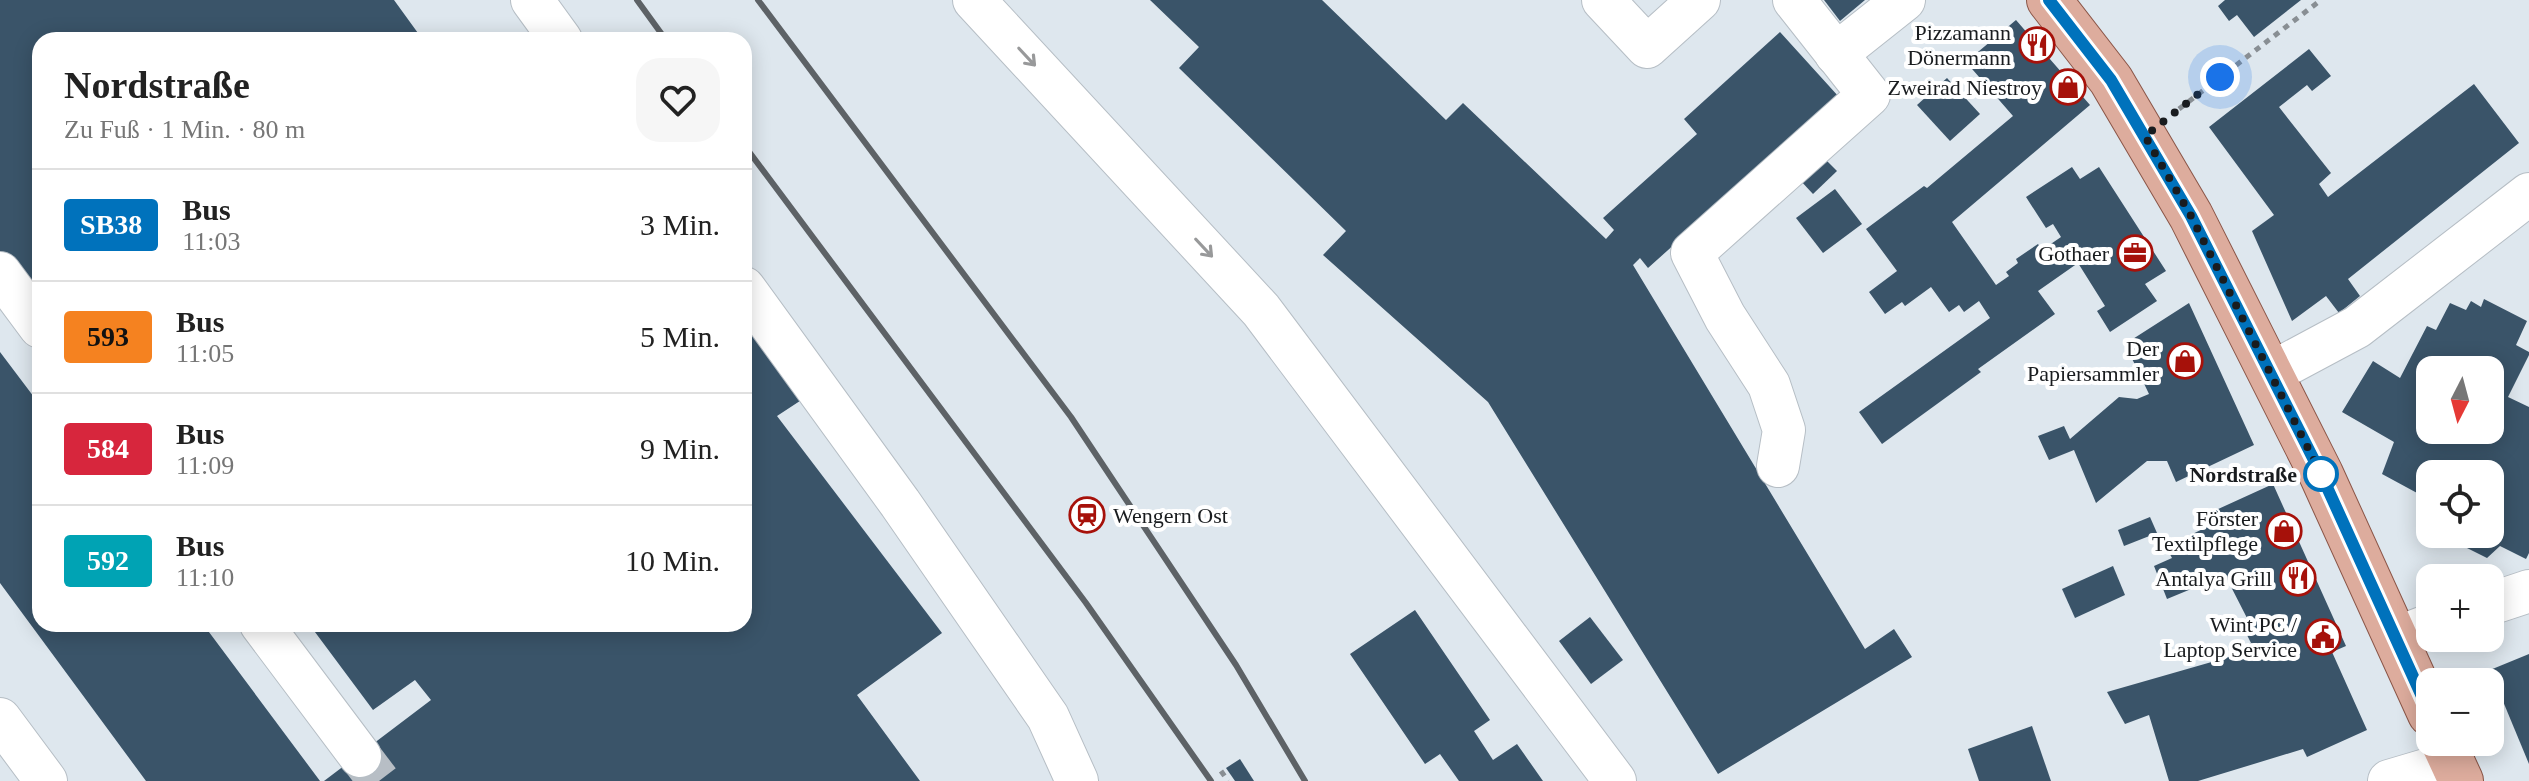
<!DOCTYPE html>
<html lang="de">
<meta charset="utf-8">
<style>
body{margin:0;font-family:"Times New Roman",serif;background:#f6f6f6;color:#222;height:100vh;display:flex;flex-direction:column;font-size:30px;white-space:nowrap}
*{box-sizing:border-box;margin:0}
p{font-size:26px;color:#767676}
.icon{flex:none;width:44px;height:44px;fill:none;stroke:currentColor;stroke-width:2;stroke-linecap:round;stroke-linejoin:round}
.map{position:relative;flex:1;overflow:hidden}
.sheet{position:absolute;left:32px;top:32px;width:720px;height:600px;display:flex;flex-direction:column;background:#fff;border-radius:24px;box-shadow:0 4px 20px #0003}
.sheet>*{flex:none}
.badge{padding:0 16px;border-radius:6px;font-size:28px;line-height:52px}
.needle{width:52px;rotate:186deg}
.fabs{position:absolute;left:2416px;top:356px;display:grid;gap:16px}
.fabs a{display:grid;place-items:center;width:88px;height:88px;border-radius:16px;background:#fff;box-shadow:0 4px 20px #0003;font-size:40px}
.you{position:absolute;width:40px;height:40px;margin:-20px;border:6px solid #fff;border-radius:50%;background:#1a73e8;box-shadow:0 0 0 12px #1a73e833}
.map>.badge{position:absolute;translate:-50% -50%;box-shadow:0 0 0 4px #fff}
.round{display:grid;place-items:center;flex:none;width:84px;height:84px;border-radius:24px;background:#f6f6f6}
.headline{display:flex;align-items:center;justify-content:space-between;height:136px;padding:0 32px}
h1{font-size:38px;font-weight:700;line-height:60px}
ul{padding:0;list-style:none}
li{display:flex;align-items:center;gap:24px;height:112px;padding:0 32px;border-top:2px solid #e0e0e0}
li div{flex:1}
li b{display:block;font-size:30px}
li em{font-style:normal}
li .badge{min-width:88px;font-weight:700;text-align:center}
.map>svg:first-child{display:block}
</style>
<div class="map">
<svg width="2529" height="781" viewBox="0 0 2529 781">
<rect width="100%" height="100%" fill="#dee7ee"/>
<g fill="#3a5469" fill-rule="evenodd">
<path d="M0,0h394l29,40h-383v270l-40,-54z"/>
<path d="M1150,0h172l124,120 17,-17 143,136 8,-9 -11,-12 94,-84 -13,-15 96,-87 59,65 -191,171 -8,-10 -7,7 232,384 29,-20 18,28 -194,117 -230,-372 -165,-147 23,-24 -167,-163 20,-21z"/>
<path d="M1824,0h41l-25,21z"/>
<path d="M2225,0h76l-47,37 -17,-22 -8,6 -11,-15z"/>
<path d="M2016,20l74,85 -138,117 44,63 13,-9 -3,-4 12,-9 -2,-4 22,-15 4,6 19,-13 -8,-13 -7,4 -20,-31 46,-30 8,12 19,-12 67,104 -21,13 12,17 -47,31 -13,-21 8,-5 -27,-43 -40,28 17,23 -77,55 3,3 -99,72 -23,-32 131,-94 -11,-17 -15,11 -5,-7 -10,7 -18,-25 -26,19 -3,-4 -17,12 -16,-22 28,-21 -31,-42 58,-43 3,2 86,-72 -47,-54z"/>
<path d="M2309,49l22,27 -19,15 -5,-6 -28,22 52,66 -12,11 9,13 146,-113 45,59 -171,136 12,17 -21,17 -13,-17 -34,25 -40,-90 22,-16 -65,-88z"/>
<path d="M1947,78l33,36 -30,27 -33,-36z"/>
<path d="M1823,157l14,14 -24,23 -14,-15z"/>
<path d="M1835,189l27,35 -39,29 -27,-35z"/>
<path d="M2484,299l43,22 -11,24 13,7v3l-21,42 21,10v146l-3,6 -26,-13 -13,12 -48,-24h51v-60h-60v26l-48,-26 12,-32 -52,-30 31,-51 27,17 27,-52 9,4 14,-27 16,7 5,-9 10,6zM2430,370h60v60h-60z"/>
<path d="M2189,303l65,142 -78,37 -9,-21h-20l-51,42 -22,-53 -25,10 -11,-24 26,-10 6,13 49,-42 18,2 12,-5 -24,-50z"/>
<path d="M744,314l62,83 -29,19 165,217 -85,62 63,86h-596l107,-81 -16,-20 -42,30 -64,-86h435z"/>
<path d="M0,352l40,53v219h163l117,157h-174l-146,-198z"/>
<path d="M2273,484l73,162 -14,6 35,78 -60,27 -4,-8 -105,32h-29l-20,-66 -24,9 -18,-32 129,-37 -2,-7 17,-5 -11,-22 7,-3 -22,-43 -58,24 -13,-33 18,-8 -6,-11 55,-27 -5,-10z"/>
<path d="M2150,517l7,16 -33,13 -6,-16z"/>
<path d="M2113,566l12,29 -50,23 -13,-29z"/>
<path d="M1415,610l75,110 -16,11 19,29 24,-16 26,37h-84l-19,-27 -15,10 -75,-110z"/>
<path d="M1590,617l33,43 -32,24 -32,-43z"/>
<path d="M2529,654v110l-39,-94z"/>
<path d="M2032,726l19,55h-72l-11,-32z"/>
<path d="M1240,759l14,22h-19l-9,-13z"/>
</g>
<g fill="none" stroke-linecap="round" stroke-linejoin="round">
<path stroke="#b7bec5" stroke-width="42" stroke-dasharray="42 21" stroke-linecap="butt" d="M360,756l19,25"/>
<defs>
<g id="minor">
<path d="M532,0l29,40"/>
<path d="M974,0l287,310 354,471"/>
<path d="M1603,0l44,47 52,-47"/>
<path d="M1836,54l68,-54"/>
<path d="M0,273l40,54"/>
<path d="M744,288l156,215 148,214 29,64"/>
<path d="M2271,373l86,-46 172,-133"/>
<path d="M1778,466l6,-36 -15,-45 -44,-68 -33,-64 177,-158 -75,-95"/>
<path d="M2490,604l39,-13"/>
<path d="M261,624l99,132"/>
<path d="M2396,638l34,-13"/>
<path d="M0,719l46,62"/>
<path d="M2389,781l64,-19"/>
</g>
<g id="major">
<path d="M2049,0l62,80 80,136 130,258 109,240"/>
<path d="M2443,742l18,39"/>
</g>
</defs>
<use href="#minor" stroke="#b6bec5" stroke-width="44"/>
<use href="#major" stroke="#8a5547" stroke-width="46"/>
<g stroke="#888e93" stroke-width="5" stroke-dasharray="6 6" stroke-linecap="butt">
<path d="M2179,109l142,-109"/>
<path d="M1221,771l7,10"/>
</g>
<use href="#minor" stroke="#fff" stroke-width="42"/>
<use href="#major" stroke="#ddac9d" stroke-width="44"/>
<g stroke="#5d6266" stroke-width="6">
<path d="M637,0l29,40"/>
<path d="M758,0l313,417 165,248 69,116"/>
<path d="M744,145l342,458 125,178"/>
</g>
</g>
<defs><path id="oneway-shaft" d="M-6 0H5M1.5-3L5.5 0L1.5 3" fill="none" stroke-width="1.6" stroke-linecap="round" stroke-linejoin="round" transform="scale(2)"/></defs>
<g stroke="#98999a">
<use href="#oneway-shaft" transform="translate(1027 57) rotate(47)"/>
<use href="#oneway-shaft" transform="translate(1204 248) rotate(47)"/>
</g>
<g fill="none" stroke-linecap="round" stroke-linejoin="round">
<defs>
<path id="line" d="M2049,0l62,80 80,136 130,258 109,240"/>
</defs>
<use href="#line" stroke="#fff" stroke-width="18"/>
<use href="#line" stroke="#0072bc" stroke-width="12"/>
<path stroke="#191c1f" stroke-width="8" stroke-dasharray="0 14.4" d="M2220,77l-75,59 46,80 130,258"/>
</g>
<defs>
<symbol id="restaurant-ring" viewBox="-11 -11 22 22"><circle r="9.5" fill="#fff" stroke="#a6110a" stroke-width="1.5"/><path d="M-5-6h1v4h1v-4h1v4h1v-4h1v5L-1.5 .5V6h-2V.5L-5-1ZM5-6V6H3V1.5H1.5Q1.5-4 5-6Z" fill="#a6110a"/></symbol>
<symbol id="shop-ring" viewBox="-11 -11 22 22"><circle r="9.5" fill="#fff" stroke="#a6110a" stroke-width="1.5"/><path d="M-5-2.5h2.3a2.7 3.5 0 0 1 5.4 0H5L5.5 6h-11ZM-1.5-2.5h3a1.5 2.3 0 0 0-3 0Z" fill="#a6110a"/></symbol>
<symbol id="office-ring" viewBox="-11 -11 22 22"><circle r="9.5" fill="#fff" stroke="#a6110a" stroke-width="1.5"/><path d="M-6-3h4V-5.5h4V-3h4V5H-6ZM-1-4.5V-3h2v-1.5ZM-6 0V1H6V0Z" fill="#a6110a"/></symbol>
<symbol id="station-ring" viewBox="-11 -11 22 22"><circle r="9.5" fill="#fff" stroke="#a6110a" stroke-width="1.5"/><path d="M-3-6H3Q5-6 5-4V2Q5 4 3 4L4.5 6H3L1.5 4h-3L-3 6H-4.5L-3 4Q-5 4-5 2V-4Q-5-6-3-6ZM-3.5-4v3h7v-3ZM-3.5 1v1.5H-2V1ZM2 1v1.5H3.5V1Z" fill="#a6110a"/></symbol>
<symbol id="civic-ring" viewBox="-11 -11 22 22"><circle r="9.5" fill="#fff" stroke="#a6110a" stroke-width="1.5"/><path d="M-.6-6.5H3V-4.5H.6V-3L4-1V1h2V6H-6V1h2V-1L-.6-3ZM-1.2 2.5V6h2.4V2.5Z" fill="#a6110a"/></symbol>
</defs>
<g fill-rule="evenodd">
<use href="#restaurant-ring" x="2017" y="25" width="40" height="40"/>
<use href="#shop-ring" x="2048" y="67" width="40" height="40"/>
<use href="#office-ring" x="2115" y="233" width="40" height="40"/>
<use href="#shop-ring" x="2165" y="341" width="40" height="40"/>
<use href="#station-ring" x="1067" y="495" width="40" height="40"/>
<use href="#shop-ring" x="2264" y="511" width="40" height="40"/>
<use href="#restaurant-ring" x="2278" y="558" width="40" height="40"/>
<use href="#civic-ring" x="2303" y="617" width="40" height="40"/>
</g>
<circle fill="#fff" stroke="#0072bc" stroke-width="4" cx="2321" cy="474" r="16"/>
<g text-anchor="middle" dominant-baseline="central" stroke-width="8" stroke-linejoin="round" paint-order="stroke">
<g font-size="22" fill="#191c1f" stroke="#fff" text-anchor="end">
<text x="2011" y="32">Pizzamann<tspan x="2011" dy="25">Dönermann</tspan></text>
<text x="2042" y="87">Zweirad Niestroy</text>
<text x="2109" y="253">Gothaer</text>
<text x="2159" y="348">Der<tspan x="2159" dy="25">Papiersammler</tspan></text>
<text x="1113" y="515" text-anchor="start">Wengern Ost</text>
<text x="2258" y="518">Förster<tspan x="2258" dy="25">Textilpflege</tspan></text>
<text x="2272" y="578">Antalya Grill</text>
<text x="2297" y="624">Wint PC /<tspan x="2297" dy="25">Laptop Service</tspan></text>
</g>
<g font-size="22" font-weight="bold" fill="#191c1f" stroke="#fff" text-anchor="end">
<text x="2297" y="474">Nordstraße</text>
</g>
</g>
</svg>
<div class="fabs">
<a><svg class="needle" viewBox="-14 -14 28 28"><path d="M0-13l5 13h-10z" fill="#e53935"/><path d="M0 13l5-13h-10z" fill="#767676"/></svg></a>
<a><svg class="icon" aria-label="locate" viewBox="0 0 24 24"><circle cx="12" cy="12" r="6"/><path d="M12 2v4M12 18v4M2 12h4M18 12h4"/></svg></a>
<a>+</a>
<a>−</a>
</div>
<div class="you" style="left:2220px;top:77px"></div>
<section class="sheet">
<div class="headline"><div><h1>Nordstraße</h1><p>Zu Fuß · 1 Min. · 80 m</p></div><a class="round"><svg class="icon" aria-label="heart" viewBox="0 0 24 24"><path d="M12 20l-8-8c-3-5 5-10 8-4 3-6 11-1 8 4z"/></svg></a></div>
<ul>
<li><span class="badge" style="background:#0072bc;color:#fff">SB38</span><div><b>Bus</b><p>11:03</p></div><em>3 Min.</em></li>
<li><span class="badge" style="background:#f58220;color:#111">593</span><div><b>Bus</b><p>11:05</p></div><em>5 Min.</em></li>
<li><span class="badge" style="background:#d7263d;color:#fff">584</span><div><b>Bus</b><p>11:09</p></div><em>9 Min.</em></li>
<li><span class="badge" style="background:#00a3b4;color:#fff">592</span><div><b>Bus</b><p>11:10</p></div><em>10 Min.</em></li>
</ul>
</section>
</div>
